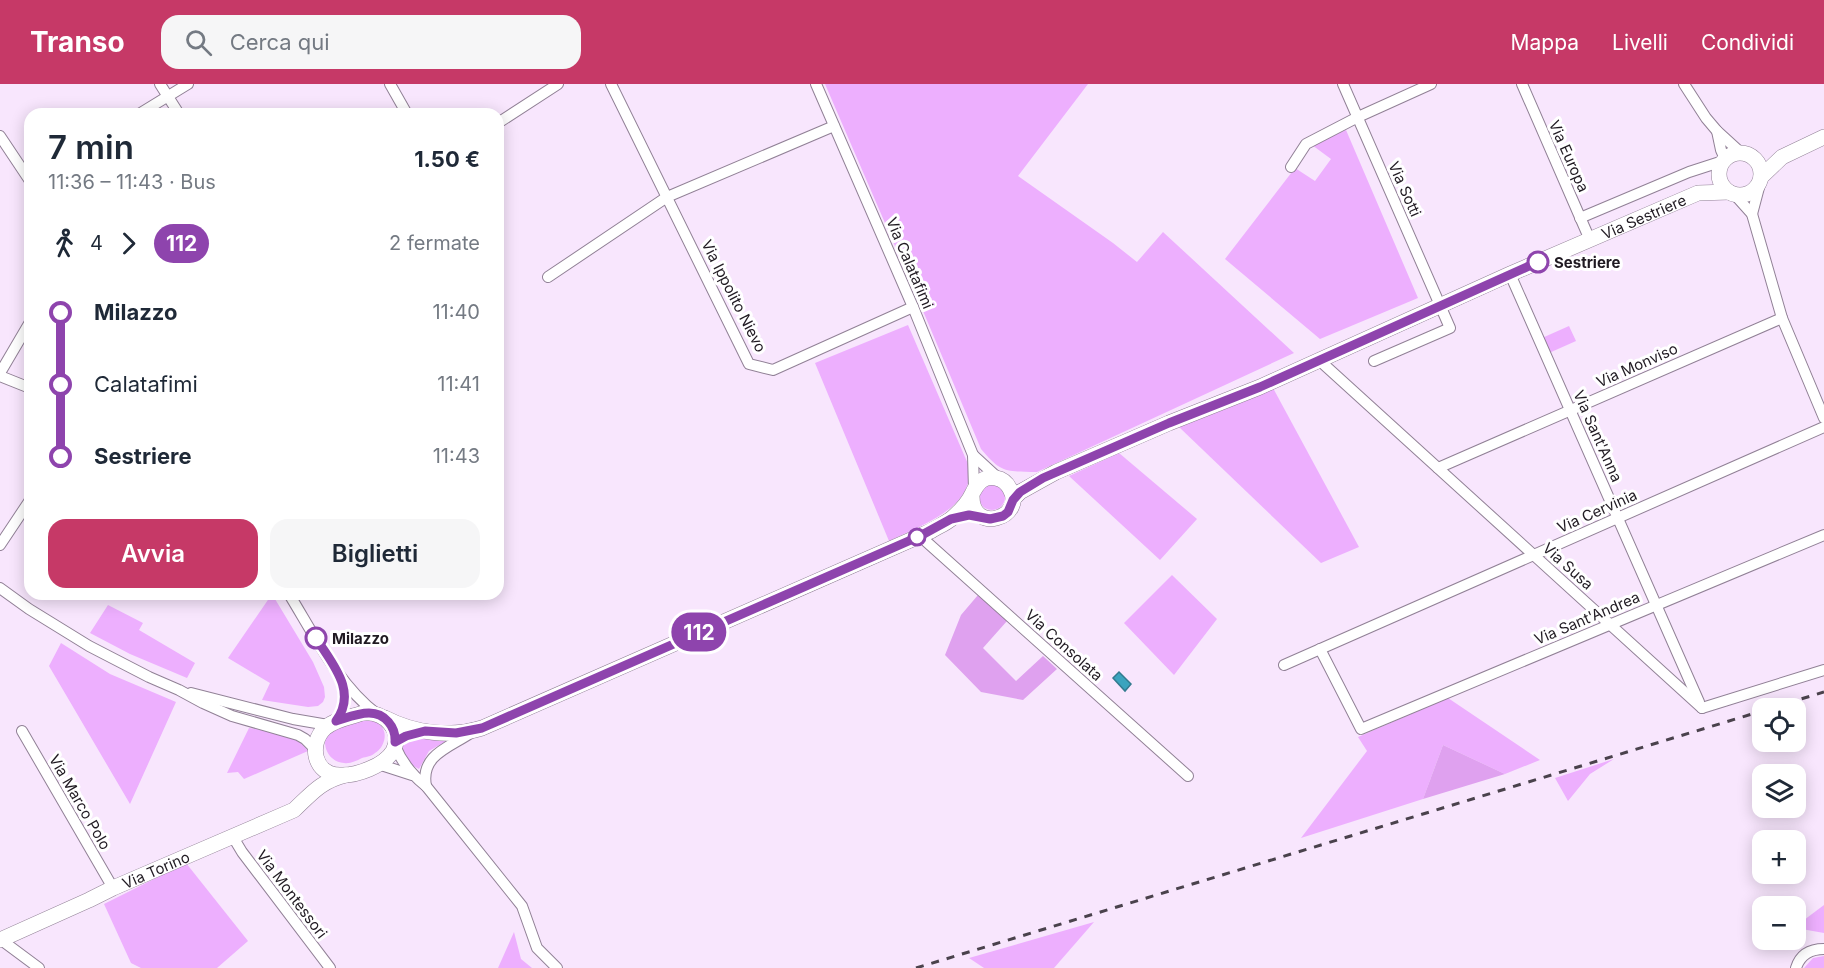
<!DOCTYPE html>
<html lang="it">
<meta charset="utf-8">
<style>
body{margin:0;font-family:Inter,sans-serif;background:#f6f6f7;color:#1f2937;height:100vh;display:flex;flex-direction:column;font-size:22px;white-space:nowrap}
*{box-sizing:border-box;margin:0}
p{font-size:20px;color:#747a83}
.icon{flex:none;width:33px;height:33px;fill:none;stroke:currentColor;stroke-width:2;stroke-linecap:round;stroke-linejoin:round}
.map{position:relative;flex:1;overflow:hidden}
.drawer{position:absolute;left:24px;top:24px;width:480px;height:492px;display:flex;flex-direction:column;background:#fff;border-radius:18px;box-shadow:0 3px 15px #0003}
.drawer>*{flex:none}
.badge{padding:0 12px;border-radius:20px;font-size:21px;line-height:39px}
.fabs{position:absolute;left:1752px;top:614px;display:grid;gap:12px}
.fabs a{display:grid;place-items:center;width:54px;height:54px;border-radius:12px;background:#fff;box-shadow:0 3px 15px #0003;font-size:30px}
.map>.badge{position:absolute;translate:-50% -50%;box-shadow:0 0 0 3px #fff}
.legs{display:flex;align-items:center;gap:9px;height:66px;padding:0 24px;font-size:20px}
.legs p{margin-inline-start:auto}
.overview{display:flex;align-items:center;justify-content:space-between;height:102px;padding:0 24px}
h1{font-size:33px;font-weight:600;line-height:45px}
.primary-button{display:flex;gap:12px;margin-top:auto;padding:12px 24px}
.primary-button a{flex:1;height:69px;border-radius:18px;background:#c63967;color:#fff;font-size:24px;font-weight:600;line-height:69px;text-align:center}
.primary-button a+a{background:#f6f6f7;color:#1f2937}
ul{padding:0 24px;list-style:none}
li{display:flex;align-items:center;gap:21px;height:72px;font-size:22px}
li i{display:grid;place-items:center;width:9px;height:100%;margin:0 8px;background:currentColor}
li i::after{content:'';width:15px;height:15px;margin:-8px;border:4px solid;border-radius:50%;background:#fff}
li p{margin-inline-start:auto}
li:first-child i{background:linear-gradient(#0000 50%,currentColor 0)}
li:last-child i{background:linear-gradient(currentColor 50%,#0000 0)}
header{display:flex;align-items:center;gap:36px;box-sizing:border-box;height:84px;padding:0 30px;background:#c63967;color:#fff}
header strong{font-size:28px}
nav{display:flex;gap:33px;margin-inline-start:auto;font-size:21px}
.search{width:420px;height:54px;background:#f6f6f7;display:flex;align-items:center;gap:15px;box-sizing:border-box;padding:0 21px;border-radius:18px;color:#747a83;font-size:22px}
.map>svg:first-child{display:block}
</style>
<header>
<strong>Transo</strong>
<div class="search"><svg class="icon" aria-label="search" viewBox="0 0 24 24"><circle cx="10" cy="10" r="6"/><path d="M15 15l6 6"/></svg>Cerca qui</div>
<nav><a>Mappa</a><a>Livelli</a><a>Condividi</a></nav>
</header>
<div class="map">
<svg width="1824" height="884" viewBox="0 0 1824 884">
<rect width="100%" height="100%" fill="#f8e6fd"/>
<g fill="#edaffe">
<path d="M825,0h263l-70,92 95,67 24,19 26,-30 131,121 -257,119c-31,-1 -35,2 -56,-23l-55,-131z"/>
<path d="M1346,46l72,168 -98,41 -95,-80 70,-91 20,13 16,-22 -19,-14z"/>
<path d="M908,241l60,139c1,6 2,13 0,19 -8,30 -53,45 -79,58l-74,-178z"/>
<path d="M1569,242l7,15 -27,12 -7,-15z"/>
<path d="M1273,304l86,159 -38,16 -142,-136z"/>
<path d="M1119,369l78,66 -37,41 -91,-84z"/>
<circle cx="992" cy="413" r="13"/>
<path d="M1172,491l45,44 -43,56 -50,-52z"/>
<path d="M272,510l41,68 11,25 1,10 -2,5 -5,4 -10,1 -46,-7 8,-17 -42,-25z"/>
<path d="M108,521l35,18 -4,7 56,33 -8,15 -57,-24 -40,-21z"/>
<path d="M61,559l49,31 66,28 -46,102 -81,-138z"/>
<path d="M1448,614l92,62 -35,14 -62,-29 -20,54 -122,39 66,-87 -9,-14z"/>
<path d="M363,633c7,2 13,3 17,8 9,8 4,23 -5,28 -3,3 -9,4 -13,5 -6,3 -12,6 -18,5 -17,-1 -26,-23 -12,-34 8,-6 22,-8 31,-12z"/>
<path d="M249,644c22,4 45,4 59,23l-64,28 -6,-7 -11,1z"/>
<path d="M416,653h10l22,3 -19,11 -10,18c-10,-5 -19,-14 -16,-26l4,-3z"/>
<path d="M1614,675l-24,15 -22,27 -13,-23z"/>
<path d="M186,779l62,78 -31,27h-76l-10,-5 -27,-59z"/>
<path d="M1824,821v28l-28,-5v-2z"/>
<path d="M1094,838l-40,46h-70l-15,-10z"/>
<path d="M514,848l7,27 11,9h-34z"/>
<path d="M1824,872v12h-20l9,-10z"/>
</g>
<g fill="#dfa1ef">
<path d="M978,511l29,26 -24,27 33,33 27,-25 14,13 -34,31 -42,-8 -36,-37 16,-40z"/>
<path d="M1443,661l62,29 -82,25z"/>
</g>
<path fill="#3ba4be" stroke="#337b8f" stroke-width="1.5" d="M1119,588l12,12 -6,7 -12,-13z"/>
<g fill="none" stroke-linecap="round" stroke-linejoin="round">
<defs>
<g id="street">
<path d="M160,0l19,30"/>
<path d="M390,0l17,30"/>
<path d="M611,0l138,280 24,6 140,-63"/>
<path d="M816,0l97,223 60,148 1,34"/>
<path d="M1343,0l107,244 -76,33"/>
<path d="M1522,0l68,156"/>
<path d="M1684,0l22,34 11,13 23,21"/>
<path d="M139,30l49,-30"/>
<path d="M498,39l60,-39"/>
<path d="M1717,47l4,19 4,9"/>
<path d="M0,52l30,45"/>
<path d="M1291,83l15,-23 52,-27 73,-33"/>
<path d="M1735,111l17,19 30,104 42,100"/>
<path d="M1752,130l9,-34"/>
<path d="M1580,134l109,-46 34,-11"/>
<path d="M1510,190l189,428"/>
<path d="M548,193l119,-80 167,-71"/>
<path d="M1319,276l383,348"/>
<path d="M0,289l30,-51"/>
<path d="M0,292l30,12"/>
<path d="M973,371l25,23"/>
<path d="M1438,384l344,-150"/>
<path d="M920,452l268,240"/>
<path d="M0,461l30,-45"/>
<path d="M0,504l29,21 60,37 60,31 30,13 24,13 29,13 66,19 7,4 10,10"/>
<path d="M289,510c24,39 50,92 88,120"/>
<path d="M1320,565l41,80 463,-194"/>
<path d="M1284,581l540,-238"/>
<path d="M191,609l102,26 35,6"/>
<path d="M1702,624l122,-38"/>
<path d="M336,637c10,-14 10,-25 5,-41"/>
<path d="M22,647l91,157"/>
<path d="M395,662c7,17 17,29 31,40l96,120 15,42 20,20"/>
<path d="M378,680l34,11"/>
<path d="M426,702c-6,-32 25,-39 46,-54"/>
<path d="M233,753l9,15 88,116"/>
<path d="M0,855l39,29"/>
<path d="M1796,884c4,-13 14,-19 28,-19"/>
</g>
<g id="secondary">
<circle cx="1740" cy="90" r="21"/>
<path d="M1761,93l21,-20 42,-20"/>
<path id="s1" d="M1013,415l7,-7 36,-20 113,-49 91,-36 250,-113 188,-81 31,-1"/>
<path d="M363,629c21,-2 41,17 30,38 -9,15 -37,25 -53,24 -26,0 -32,-31 -15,-47 10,-9 26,-11 38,-15z"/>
<path d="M385,634c29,15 65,20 97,10l449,-197c6,-4 14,-7 20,-12 7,-6 17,-16 21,-25 5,-10 11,-19 24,-16 6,1 11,5 14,11 17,28 -39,47 -38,6"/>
<path id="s2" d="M0,856l89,-40 24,-12 181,-78c18,-17 27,-29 52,-35"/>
</g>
</defs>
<use href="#street" stroke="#918196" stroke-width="12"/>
<use href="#secondary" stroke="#918196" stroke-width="16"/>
<use href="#street" stroke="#fff" stroke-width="10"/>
<use href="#secondary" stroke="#fff" stroke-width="15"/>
<g stroke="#4a424c" stroke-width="3" stroke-dasharray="8 8" stroke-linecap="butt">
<path d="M1771,624l53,-16"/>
<path d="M916,884l846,-257"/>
</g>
</g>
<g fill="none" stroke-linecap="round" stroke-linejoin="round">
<defs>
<path id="line-1" d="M316,554c16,26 42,53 20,83 10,-3 22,-8 33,-8 16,0 27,14 26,29l11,-6 19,-5 31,2 26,-5 438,-192 31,-17 18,-4 21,4 13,-3 5,-4 5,-12 7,-8 23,-14 126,-55 91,-36 278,-125"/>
</defs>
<use href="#line-1" stroke="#fff" stroke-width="14"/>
<use href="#line-1" stroke="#8e44ad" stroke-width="9"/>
</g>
<g fill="#fff" stroke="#8e44ad" stroke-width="3">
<circle cx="1538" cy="178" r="10"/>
<circle cx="917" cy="453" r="8"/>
<circle cx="316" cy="554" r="10"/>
</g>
<g text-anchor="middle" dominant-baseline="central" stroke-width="6" stroke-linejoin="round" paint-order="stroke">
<g font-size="15" fill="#201a22" stroke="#fff">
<text transform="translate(1569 72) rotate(66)">Via Europa</text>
<text transform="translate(1405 105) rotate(66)">Via Sotti</text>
<text stroke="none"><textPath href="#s1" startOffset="692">Via Sestriere</textPath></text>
<text transform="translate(910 179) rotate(67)">Via Calatafimi</text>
<text transform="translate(734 212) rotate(63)">Via Ippolito Nievo</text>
<text transform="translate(1637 281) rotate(-24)">Via Monviso</text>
<text transform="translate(1598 352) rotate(66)">Via Sant'Anna</text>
<text transform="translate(1597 427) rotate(-24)">Via Cervinia</text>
<text transform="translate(1568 482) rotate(42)">Via Susa</text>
<text transform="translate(1587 534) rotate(-23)">Via Sant'Andrea</text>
<text transform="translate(1064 561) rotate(42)">Via Consolata</text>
<text transform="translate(80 718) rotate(60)">Via Marco Polo</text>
<text stroke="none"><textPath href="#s2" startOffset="171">Via Torino</textPath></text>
<text transform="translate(292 810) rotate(53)">Via Montessori</text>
</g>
<g font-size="15" font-weight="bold" fill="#201a22" stroke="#fff" text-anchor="start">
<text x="1554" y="178">Sestriere</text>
<text x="332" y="554">Milazzo</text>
</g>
</g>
</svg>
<div class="fabs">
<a><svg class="icon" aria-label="locate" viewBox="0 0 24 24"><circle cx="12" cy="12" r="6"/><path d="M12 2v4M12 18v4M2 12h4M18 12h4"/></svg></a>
<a><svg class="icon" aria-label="layers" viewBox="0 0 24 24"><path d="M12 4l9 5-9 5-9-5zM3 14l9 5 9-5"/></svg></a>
<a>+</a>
<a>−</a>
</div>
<b class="badge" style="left:699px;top:548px;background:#8e44ad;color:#fff">112</b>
<section class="drawer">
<div class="overview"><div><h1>7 min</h1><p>11:36 – 11:43 · Bus</p></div><b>1.50 €</b></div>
<div class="legs"><svg class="icon" aria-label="walk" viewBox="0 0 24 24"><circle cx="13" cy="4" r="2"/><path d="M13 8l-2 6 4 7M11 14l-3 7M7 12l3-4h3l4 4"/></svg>4<svg class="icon" aria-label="forward" viewBox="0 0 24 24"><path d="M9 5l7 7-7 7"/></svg><b class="badge" style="background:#8e44ad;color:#fff">112</b><p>2 fermate</p></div>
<ul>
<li><i style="color:#8e44ad"></i><b>Milazzo</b><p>11:40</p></li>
<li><i style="color:#8e44ad"></i><span>Calatafimi</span><p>11:41</p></li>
<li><i style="color:#8e44ad"></i><b>Sestriere</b><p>11:43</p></li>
</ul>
<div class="primary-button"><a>Avvia</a><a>Biglietti</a></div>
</section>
</div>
